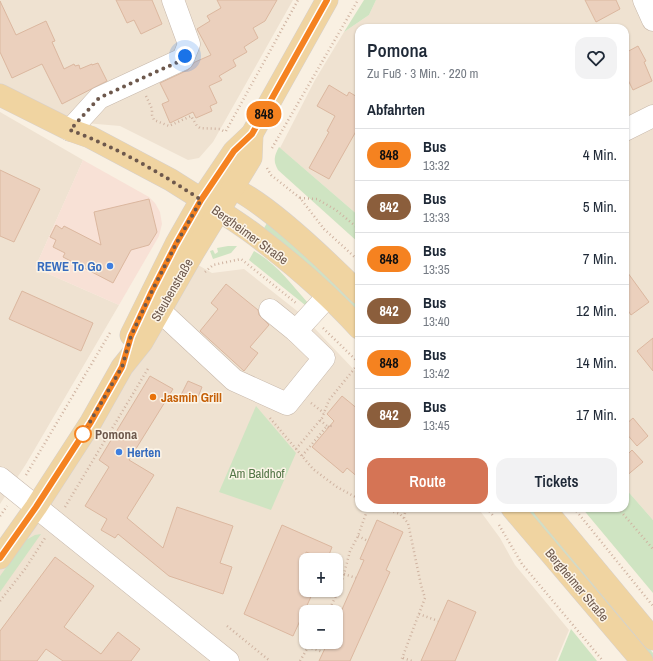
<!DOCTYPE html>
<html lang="de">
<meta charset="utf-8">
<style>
body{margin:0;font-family:"Archivo Narrow",sans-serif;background:#f2f2f3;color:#1f2937;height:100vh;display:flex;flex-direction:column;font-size:15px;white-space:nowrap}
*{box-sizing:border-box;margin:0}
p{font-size:13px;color:#747a83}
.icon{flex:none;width:22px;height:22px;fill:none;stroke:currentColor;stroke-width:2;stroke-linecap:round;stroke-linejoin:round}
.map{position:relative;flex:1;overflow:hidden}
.panel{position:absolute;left:355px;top:24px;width:274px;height:488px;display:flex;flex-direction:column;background:#fff;border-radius:12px;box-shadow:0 1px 3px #0004}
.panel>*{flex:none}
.badge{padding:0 8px;border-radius:13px;font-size:14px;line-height:26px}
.fabs{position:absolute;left:299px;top:553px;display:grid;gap:8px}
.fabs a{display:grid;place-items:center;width:44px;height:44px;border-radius:8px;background:#fff;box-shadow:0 1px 3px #0004;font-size:20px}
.you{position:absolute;width:20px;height:20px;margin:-10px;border:3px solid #fff;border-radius:50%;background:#1a73e8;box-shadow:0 0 0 6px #1a73e833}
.map>.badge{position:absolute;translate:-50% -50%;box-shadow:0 0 0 2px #fff}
h2{padding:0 12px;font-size:15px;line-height:36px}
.round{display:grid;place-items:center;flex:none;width:42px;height:42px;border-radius:12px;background:#f2f2f3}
.summary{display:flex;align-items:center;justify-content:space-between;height:68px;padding:0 12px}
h1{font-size:19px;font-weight:600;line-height:30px}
.button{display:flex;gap:8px;margin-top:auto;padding:8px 12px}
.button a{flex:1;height:46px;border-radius:12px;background:#d57455;color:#fff;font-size:16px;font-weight:600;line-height:46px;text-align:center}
.button a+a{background:#f2f2f3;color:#1f2937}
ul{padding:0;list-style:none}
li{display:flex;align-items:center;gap:12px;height:52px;padding:0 12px;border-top:1px solid #e0e1e3}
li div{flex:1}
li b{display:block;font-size:15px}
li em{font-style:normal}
li .badge{min-width:44px;font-weight:700;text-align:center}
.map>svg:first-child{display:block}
</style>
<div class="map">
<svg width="653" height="661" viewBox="0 0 653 661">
<rect width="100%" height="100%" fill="#f9f0e2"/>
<g fill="#efe2d1" fill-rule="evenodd">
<path d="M0,0h293l-80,142 -14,16 -11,2 -68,-34 -58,-5 -62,-30z"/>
<path d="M376,0h277v520l-28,-32v-460h-266v188l-79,-68 35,-68 29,-48 25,-17z"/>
<path d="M0,112l83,48 -48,108 84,37 -93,159 -26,40z"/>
<path d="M191,261l21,12 32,-4 57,45 58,61v133h119l22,30 15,27 54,65 -13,31h-556v-100zM306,560h30v30h-30zM306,612h30v30h-30z"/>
</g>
<path fill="#f8e1d6" d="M83,160l66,37 6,6 5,9 2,12 -3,12 -40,69 -84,-37z"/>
<g fill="#cfe4c2">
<path d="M364,0h12l-7,15 -25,17z"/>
<path d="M279,147l80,69v27l-81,-73c-5,-9 -4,-14 1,-23z"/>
<path d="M267,223l56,48 36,34v8l-96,-83z"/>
<path d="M228,246h9l-6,7 -18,6 -3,-8 3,-1 2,4 3,-2 -1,-4z"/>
<path d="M254,251c22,12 37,33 54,52l-3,2 -56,-45z"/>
<path d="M256,406l40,47 -25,57 -52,-18z"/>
<path d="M625,488l28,32v73l-71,-85h43z"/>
<path d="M526,508h7l120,145v7z"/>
<path d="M41,534l-41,58v-16l26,-36 9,-5z"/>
<path d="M571,629l26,32h-39z"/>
</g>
<g fill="#ebd0bd" stroke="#dbb79f">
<path d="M116,0h36l10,24 -21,10 -7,-14 -7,3z"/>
<path d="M217,0h60l-12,21 -12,7 5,10 -14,9 3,5 -14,8 3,6 -17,10 3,4 -13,6 8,17 -7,3 2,5 -16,7 -3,-6 -23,11 -8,-19 7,-3 -9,-18 28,-13 7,-8 16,-7 -14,-26 13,-8 -3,-5 14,-8z"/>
<path d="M585,0h31l4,9 -24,13z"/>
<path d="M0,1l16,34 30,-14 9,20 -3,1 12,27 10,-5 1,2 4,-1 1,4 12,-5v1l6,-2 9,18 -45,23 -20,-40 -30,14 -12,-26z"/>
<path d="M638,46l8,15 -2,1 8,19 -19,9 -8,-16v-21z"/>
<path d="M329,85l18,11 2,-4 10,6v28l-30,53 -20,-11 20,-36 -2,-1 8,-15 -18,-10z"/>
<path d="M0,170l40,19 -26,53 -14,-6z"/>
<path d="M149,199l8,33 -8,13 -18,5 -18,33 -50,-26 2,-4 -12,-6 3,-7 -6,-3 6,-12 6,4 2,-3 37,19 -7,-33z"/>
<path d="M625,269l24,33 -18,13 -6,-9z"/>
<path d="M226,284l32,26 1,5 10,10 -19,22 8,6 -14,18 -44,-40 18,-22 -7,-6z"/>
<path d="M22,291l71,32 -12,28 -72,-32z"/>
<path d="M653,338v33l-16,-20z"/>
<path d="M150,376l23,13 -44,71 25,15 -27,43 36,30 14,-41 56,19 -13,37 12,4 -9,27 -54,-18 -51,-42 -3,4 -14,-8 6,-11 -22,-13 24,-39 -10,-7z"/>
<path d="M188,381l14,6 -6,15 -15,-7z"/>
<path d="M342,396l17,14v68l-12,-10 -4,5 -31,-26 22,-26 -7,-7z"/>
<path d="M633,418l15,18 -11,10 -12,-14v-7z"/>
<path d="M632,450l11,12 -18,15v-20z"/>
<path d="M377,520l26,12 -17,38 4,2 -40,89h-31l9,-19h8v-19l28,-63 -4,-1z"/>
<path d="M282,525l50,22 -5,13 -21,-8v38h8l-21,46 -49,-22z"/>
<path d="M55,557l39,29 -30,41 37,27 17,-22 22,17 -9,12h-68l-17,-12 -9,12h-37v-30z"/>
<path d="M448,600l28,12 -21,49h-34z"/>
</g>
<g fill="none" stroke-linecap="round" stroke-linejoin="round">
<defs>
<g id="minor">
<path d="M644,0l9,20"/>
<path d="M70,130l29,-32 84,-39 6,-15 -16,-44"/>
<path d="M625,130l28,-14"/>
<path d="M160,311l74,69 53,24 37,-46 -28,-27 -26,-21"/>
<path d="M296,331l31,-34"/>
<path d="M0,478l228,183"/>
</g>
<g id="major">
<path d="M0,95l70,35 20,7 81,43c28,18 57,35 84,55 37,28 73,59 104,93"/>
<path d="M219,185c27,-4 119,87 140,108"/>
<path d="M131,335l45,-91 25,-44 33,-49 18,-17 75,-134"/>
<path d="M512,508l130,153"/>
<path d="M544,508l109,131"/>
<path d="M0,558l36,-51 55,-85 31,-55 20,-25 51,-89 58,-95 1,-24"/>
</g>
</defs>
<use href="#minor" stroke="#c7b8ab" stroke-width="23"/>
<use href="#major" stroke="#d6d0cd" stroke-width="23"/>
<g stroke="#cfb3a1" stroke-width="2.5" stroke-dasharray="1 3" stroke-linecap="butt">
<path d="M146,96l6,13v6l2,5 15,6 22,-10 6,10 3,2 20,1 5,3"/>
<path d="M226,131l72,-131"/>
<path d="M272,148l86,-148"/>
<path d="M267,168l4,7 29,23 24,31 35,32"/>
<path d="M300,198l17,1 19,11 23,19"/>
<path d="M205,272l8,-7 28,-6 55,44"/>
<path d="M323,328l36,35"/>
<path d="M311,403l13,10"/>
<path d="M270,418l43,51 24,18 22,12"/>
<path d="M320,420l7,6"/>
<path d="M296,449l26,-31 7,-18 30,-37"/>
<path d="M302,456l25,-30 3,2 1,-2 2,2"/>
<path d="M26,475l85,-144"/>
<path d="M65,507l84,-140"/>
<path d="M382,508l18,6 8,9 13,62 4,13 -24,63"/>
<path d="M487,508l7,9"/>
<path d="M574,508l79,98"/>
<path d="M618,508l35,41"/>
<path d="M0,516l7,-10"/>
<path d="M404,518l2,-10"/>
<path d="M499,525l23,39 81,97"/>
<path d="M358,536l10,5"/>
<path d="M344,574l12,4"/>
<path d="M0,601l25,-32 20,-31"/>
<path d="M328,612l10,-20 6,-18 6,-23 8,-15 10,-28"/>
<path d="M419,614l19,7"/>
<path d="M336,615l3,1"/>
<path d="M227,626l43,35"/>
<path d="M308,647l15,5"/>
<path d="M403,658l9,3"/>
<path d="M300,661l11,-19"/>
</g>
<use href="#minor" stroke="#fff" stroke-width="22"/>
<use href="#major" stroke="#f0d4a1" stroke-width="22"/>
</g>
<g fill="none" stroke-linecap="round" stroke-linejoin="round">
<defs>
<path id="line" d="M0,558l36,-51 55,-85 31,-55 9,-31 21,-45 24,-47 25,-44 33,-49 18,-17 75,-134"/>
</defs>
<use href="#line" stroke="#fff" stroke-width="9"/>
<use href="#line" stroke="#f58220" stroke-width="6"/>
<path stroke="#6d584c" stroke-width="4" stroke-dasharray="0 7.2" d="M83,434l39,-67 9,-31 21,-45 24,-47 25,-44c-40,-27 -85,-53 -131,-70l29,-32 81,-37 5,-5"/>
</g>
<g fill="#3f7fe0" stroke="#fcf4e7" stroke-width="1.5">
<circle cx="110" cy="266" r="4"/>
<circle cx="119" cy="452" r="4"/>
</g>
<circle fill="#e8710a" stroke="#fcf4e7" stroke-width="1.5" cx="153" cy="397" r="4"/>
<circle fill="#fff" stroke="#f58220" stroke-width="2" cx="83" cy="434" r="8"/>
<g text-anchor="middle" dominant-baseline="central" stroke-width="3" stroke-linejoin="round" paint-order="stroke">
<g font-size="13" fill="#6d584c" stroke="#fcf4e7">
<text transform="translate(250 235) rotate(36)">Bergheimer Straße</text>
<text transform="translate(172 290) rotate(-60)">Steubenstraße</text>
<text transform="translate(577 585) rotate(50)">Bergheimer Straße</text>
</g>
<g font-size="13" font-weight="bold" fill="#366cbe" stroke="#fcf4e7" text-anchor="end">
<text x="102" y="266">REWE To Go</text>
<text x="127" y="452" text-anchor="start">Herten</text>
</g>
<g font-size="13" font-weight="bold" fill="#c56008" stroke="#fcf4e7" text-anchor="start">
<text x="161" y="397">Jasmin Grill</text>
</g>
<g font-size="13" font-weight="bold" fill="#6d584c" stroke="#fcf4e7" text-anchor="start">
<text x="95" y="434">Pomona</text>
</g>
<g font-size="13" fill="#557748" stroke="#fcf4e7">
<text x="257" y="473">Am Baldhof</text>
</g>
</g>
</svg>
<div class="fabs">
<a>+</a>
<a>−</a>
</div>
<div class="you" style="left:185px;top:56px"></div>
<b class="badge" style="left:264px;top:114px;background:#f58220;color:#111">848</b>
<section class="panel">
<div class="summary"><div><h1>Pomona</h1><p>Zu Fuß · 3 Min. · 220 m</p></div><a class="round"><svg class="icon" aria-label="heart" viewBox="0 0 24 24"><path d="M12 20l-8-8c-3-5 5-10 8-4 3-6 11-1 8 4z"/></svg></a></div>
<h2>Abfahrten</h2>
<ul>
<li><span class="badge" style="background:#f58220;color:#111">848</span><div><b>Bus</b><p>13:32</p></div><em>4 Min.</em></li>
<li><span class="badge" style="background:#8b5e3c;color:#fff">842</span><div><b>Bus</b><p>13:33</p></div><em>5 Min.</em></li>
<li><span class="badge" style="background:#f58220;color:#111">848</span><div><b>Bus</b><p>13:35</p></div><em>7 Min.</em></li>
<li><span class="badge" style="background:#8b5e3c;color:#fff">842</span><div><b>Bus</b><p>13:40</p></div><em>12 Min.</em></li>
<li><span class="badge" style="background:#f58220;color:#111">848</span><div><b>Bus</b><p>13:42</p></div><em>14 Min.</em></li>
<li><span class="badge" style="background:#8b5e3c;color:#fff">842</span><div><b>Bus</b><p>13:45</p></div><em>17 Min.</em></li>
</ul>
<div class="button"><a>Route</a><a>Tickets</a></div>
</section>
</div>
